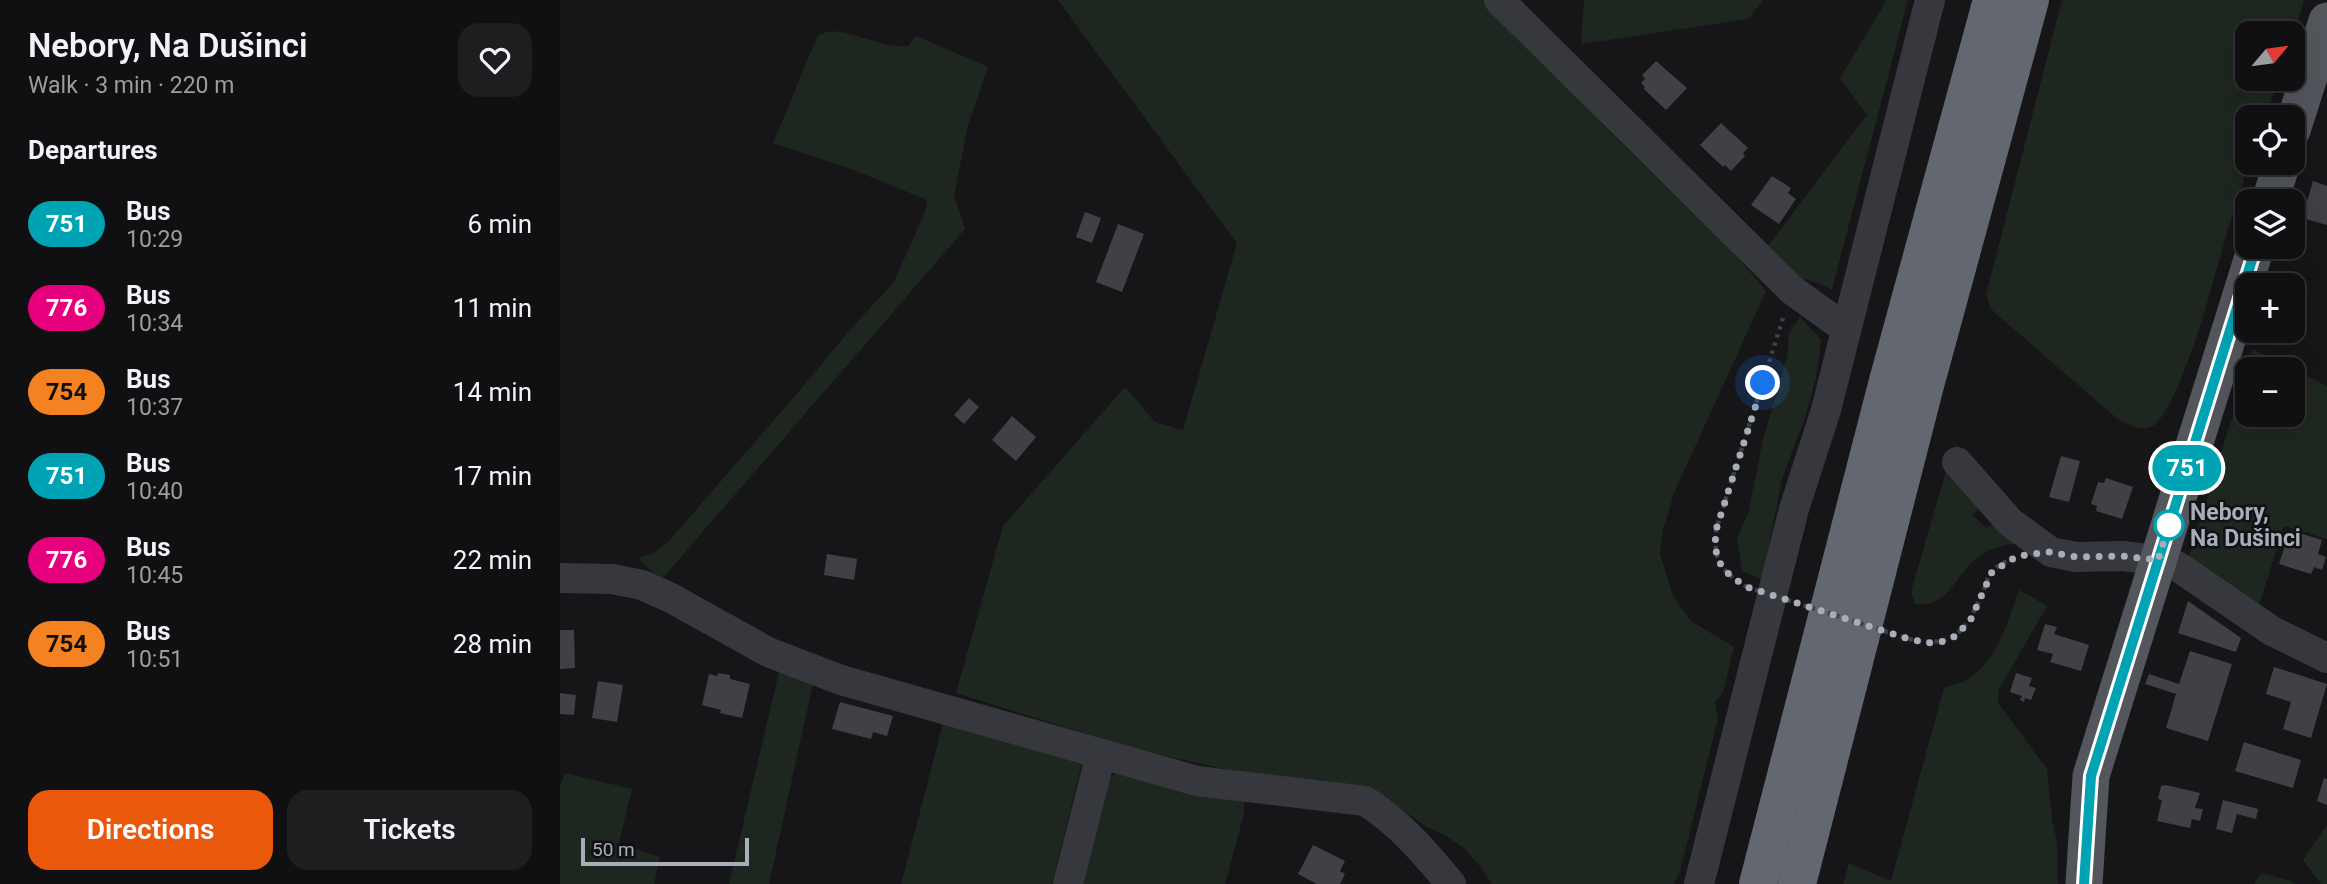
<!DOCTYPE html>
<meta charset="utf-8">
<style>
body{margin:0;font-family:Roboto,sans-serif;background:#1e1e20;color:#f1f3f6;height:100vh;display:flex;flex-direction:column;font-size:26px;white-space:nowrap}
*{box-sizing:border-box;margin:0}
p{font-size:23px;color:#9c9d9f}
.icon{flex:none;width:38px;height:38px;fill:none;stroke:currentColor;stroke-width:2;stroke-linecap:round;stroke-linejoin:round}
.map{position:relative;flex:1;overflow:hidden}
.drawer{display:flex;flex-direction:column;background:#101012;width:560px}
.drawer>*{flex:none}
.badge{padding:0 14px;border-radius:23px;font-size:24px;line-height:46px}
.needle{width:46px;rotate:61deg}
.controls{position:absolute;left:1675px;top:21px;display:grid;gap:14px}
.controls a{display:grid;place-items:center;width:70px;height:70px;border-radius:14px;background:#101012;box-shadow:0 7px 28px #0002,0 0 0 2px #303032;font-size:35px}
.scale{position:absolute;left:21px;bottom:18px;width:168px;box-sizing:border-box;padding-left:7px;border:4px solid #a8aeb9;border-top:0;font-size:19px;line-height:24px;white-space:nowrap;color:#a8aeb9;-webkit-text-stroke:5px #111113;paint-order:stroke}
.you{position:absolute;width:35px;height:35px;margin:-18px;border:5px solid #fff;border-radius:50%;background:#1a73e8;box-shadow:0 0 0 10px #1a73e833}
.map>.badge{position:absolute;translate:-50% -50%;box-shadow:0 0 0 4px #fff}
h2{padding:0 28px;font-size:26px;line-height:63px}
.round{display:grid;place-items:center;flex:none;width:74px;height:74px;border-radius:21px;background:#1e1e20}
.headline{display:flex;align-items:center;justify-content:space-between;height:119px;padding:0 28px}
h1{font-size:33px;font-weight:600;line-height:52px}
.primary-button{display:flex;gap:14px;margin-top:auto;padding:14px 28px}
.primary-button a{flex:1;height:80px;border-radius:21px;background:#ea580c;color:#fff;font-size:28px;font-weight:600;line-height:80px;text-align:center}
.primary-button a+a{background:#1e1e20;color:#f1f3f6}
ul{padding:0;list-style:none}
li{display:flex;align-items:center;gap:21px;height:84px;padding:0 28px}
li div{flex:1}
li b{display:block;font-size:26px}
li em{font-style:normal}
li .badge{min-width:77px;font-weight:700;text-align:center}
main{display:flex;flex:1;min-height:0}
.map>svg:first-child{display:block}
</style>
<main>
<section class="drawer">
<div class="headline"><div><h1>Nebory, Na Dušinci</h1><p>Walk · 3 min · 220 m</p></div><a class="round"><svg class="icon" aria-label="heart" viewBox="0 0 24 24"><path d="M12 20l-8-8c-3-5 5-10 8-4 3-6 11-1 8 4z"/></svg></a></div>
<h2>Departures</h2>
<ul>
<li><span class="badge" style="background:#00a3b4;color:#fff">751</span><div><b>Bus</b><p>10:29</p></div><em>6 min</em></li>
<li><span class="badge" style="background:#e6007e;color:#fff">776</span><div><b>Bus</b><p>10:34</p></div><em>11 min</em></li>
<li><span class="badge" style="background:#f58220;color:#111">754</span><div><b>Bus</b><p>10:37</p></div><em>14 min</em></li>
<li><span class="badge" style="background:#00a3b4;color:#fff">751</span><div><b>Bus</b><p>10:40</p></div><em>17 min</em></li>
<li><span class="badge" style="background:#e6007e;color:#fff">776</span><div><b>Bus</b><p>10:45</p></div><em>22 min</em></li>
<li><span class="badge" style="background:#f58220;color:#111">754</span><div><b>Bus</b><p>10:51</p></div><em>28 min</em></li>
</ul>
<div class="primary-button"><a>Directions</a><a>Tickets</a></div>
</section>
<div class="map">
<svg width="1767" height="884" viewBox="0 0 1767 884">
<rect width="100%" height="100%" fill="#161618"/>
<g fill="#1e271f">
<path d="M498,0h426l127,133 124,121 31,37 -92,202 -11,37 -3,24 13,42 18,25 43,26 -11,46 -8,9 3,17 -38,153 -6,12h-182l-9,-14 -19,-22 -21,-14 -16,-7 -30,-21 -255,-55 -186,-58 47,-167 122,-139 30,35 28,8 54,-187z"/>
<path d="M1024,0h179l-15,19 -167,25z"/>
<path d="M1327,0h21l-76,289 -26,-10 -5,2 -33,-35 99,-131 -27,-37z"/>
<path d="M1502,0h242l-11,42 -1,-9h-45v46h32l-14,38h-18c0,15 2,34 0,48 -3,20 -12,41 -18,61 -12,40 -46,177 -75,199 -12,8 -23,0 -35,-5l-117,-101 -11,-10 -5,-14z"/>
<path d="M271,31c28,2 50,17 77,15l8,-10 72,31 -20,58 -14,71 11,33 -304,351 -23,-22 14,-4 15,-11 135,-155 47,-57 45,-49 30,-68 3,-9 -2,-6 -74,-30 -78,-26 45,-108z"/>
<path d="M1240,317l21,23 -5,38 -10,37 -24,64 -20,101 -20,-9 -5,-32 11,-25 15,-74 24,-83 2,-24z"/>
<path d="M1693,349l74,37v153l-43,-13 -25,79 -70,-48 58,-188v46h45v-46h-45z"/>
<path d="M1388,464l34,40 -9,11 13,13 13,-7 25,22c-19,1 -37,5 -51,18 -19,18 -27,48 -58,43l-4,-12z"/>
<path d="M1459,590l28,16 -49,85v12l49,66 5,50 5,23 1,42h-215l6,-21 42,18 53,-193c8,-3 19,-5 26,-10 28,-20 38,-57 49,-88z"/>
<path d="M220,668l34,11 -45,205h-40z"/>
<path d="M384,720l138,43 -30,121h-151z"/>
<path d="M558,771l126,28v14l-19,71h-149l33,-105z"/>
<path d="M5,773l67,16 -13,54 41,14 -6,27h-94v-98z"/>
<path d="M1767,825v59h-6l-18,-24z"/>
<path d="M1701,873l31,8 3,3h-41z"/>
</g>
<g fill="#404145">
<path d="M1096,61l31,27 -21,22 -22,-21 1,-2 -4,-4 4,-4 -3,-4z"/>
<path d="M1161,123l27,25 -5,5 2,3 -14,15 -6,-6 -2,2 -23,-22z"/>
<path d="M1212,176l19,12 -3,5 8,6 -17,25 -28,-19z"/>
<path d="M1753,181l14,5v39l-25,-7z"/>
<path d="M525,212l16,6 -9,25 -16,-6z"/>
<path d="M558,224l26,10 -22,58 -26,-10z"/>
<path d="M409,398l10,9 -15,17 -10,-9z"/>
<path d="M452,416l24,21 -20,24 -24,-21z"/>
<path d="M1501,456l19,5 -11,41 -20,-5z"/>
<path d="M1546,478l27,9 -11,32 -26,-8 1,-5 -6,-2 7,-22 6,1z"/>
<path d="M1730,530l32,10 -4,14 8,3 -4,13 -8,-3 -3,7 -32,-10z"/>
<path d="M267,554l30,5 -3,21 -30,-5z"/>
<path d="M1628,601l53,37 -5,14 -58,-19z"/>
<path d="M1485,624l12,3 -3,7 35,11 -8,26 -31,-9 3,-8 -16,-4z"/>
<path d="M0,630h14l1,38 -15,1z"/>
<path d="M1630,651l42,13 -24,77 -42,-13 10,-34 -31,-10 4,-10 30,10z"/>
<path d="M1714,667l53,17 -16,54 -28,-9 8,-27 -25,-8z"/>
<path d="M158,673l12,2v4l20,5 -8,34 -22,-5 1,-3 -19,-5 7,-31 8,2z"/>
<path d="M1456,673l16,5 -3,8 7,2 -5,12 -6,-2 -1,4 -4,-2 2,-4 -12,-4z"/>
<path d="M38,681l25,4 -6,37 -25,-4z"/>
<path d="M0,693l16,2 -2,20 -14,-1z"/>
<path d="M280,702l53,14 -6,20 -14,-4 -2,7 -39,-10z"/>
<path d="M1684,742l57,18 -8,28 -58,-17z"/>
<path d="M1764,778l3,1v26l-10,-4z"/>
<path d="M1606,785l34,8 -5,15 8,1 -3,12 -8,-2 -2,9 -33,-7 5,-21 -4,-1 3,-13z"/>
<path d="M1663,800l35,9 -2,10 -19,-5 -5,19 -16,-4z"/>
<path d="M753,845l32,16 -5,10 5,3 -5,10h-23l-19,-10z"/>
</g>
<g fill="none" stroke-linecap="round" stroke-linejoin="round">
<g stroke="#3d4044" stroke-width="4.5" stroke-dasharray="3.5 5" stroke-linecap="butt">
<path d="M1187,587c-26,-16 -34,-26 -31,-57l68,-215"/>
<path d="M1349,639c45,10 57,-8 74,-47 2,-6 5,-15 9,-20 5,-7 16,-11 23,-15"/>
</g>
<g stroke="#37383d" stroke-width="30">
<path d="M939,0l293,290 54,39"/>
<path d="M1397,462l53,60 41,30 25,5 46,-1 36,4 19,6 95,65 55,27"/>
<path d="M0,578l52,1 30,6 29,13 97,54 73,28 356,101 168,20c34,21 61,53 86,83"/>
<path d="M508,884l33,-130"/>
<path d="M1139,884l95,-375 32,-99 104,-410"/>
</g>
<g stroke="#53565d" stroke-width="37">
<path d="M1732,130l35,-109"/>
<path d="M1710,201l12,-38"/>
<path d="M1524,884l7,-108 165,-529"/>
</g>
<g stroke="#63676f" stroke-width="38">
<path d="M1198,884l130,-503 104,-381"/>
<path d="M1237,884l127,-495 106,-389"/>
</g>
<path stroke="#3d4044" stroke-width="4.5" stroke-dasharray="3.5 5" stroke-linecap="butt" d="M1187,587l162,52"/>
</g>
<g fill="none" stroke-linecap="round" stroke-linejoin="round">
<defs>
<path id="line" d="M1524,884l7,-108 165,-529"/>
</defs>
<use href="#line" stroke="#fff" stroke-width="16"/>
<use href="#line" stroke="#00a3b4" stroke-width="10"/>
<path stroke="#a8aeb9" stroke-width="7" stroke-dasharray="0 12.6" d="M1203,383l-47,147c-3,31 5,41 31,57l162,52 19,4 13,-1 15,-6 15,-17 21,-47 25,-16 33,-4 26,5 46,-1 36,4 11,-35"/>
</g>
<circle fill="#fff" stroke="#00a3b4" stroke-width="3.5" cx="1609" cy="525" r="14"/>
<g text-anchor="middle" dominant-baseline="central" stroke-width="5" stroke-linejoin="round" paint-order="stroke">
<g font-size="23" font-weight="bold" fill="#a8aeb9" stroke="#111113" text-anchor="start">
<text x="1630" y="512">Nebory,<tspan x="1630" dy="26">Na Dušinci</tspan></text>
</g>
</g>
</svg>
<div class="controls">
<a><svg class="needle" viewBox="-14 -14 28 28"><path d="M0-13l5 13h-10z" fill="#e53935"/><path d="M0 13l5-13h-10z" fill="#9c9d9f"/></svg></a>
<a><svg class="icon" aria-label="locate" viewBox="0 0 24 24"><circle cx="12" cy="12" r="6"/><path d="M12 2v4M12 18v4M2 12h4M18 12h4"/></svg></a>
<a><svg class="icon" aria-label="layers" viewBox="0 0 24 24"><path d="M12 4l9 5-9 5-9-5zM3 14l9 5 9-5"/></svg></a>
<a>+</a>
<a>−</a>
</div>
<div class="scale">50 m</div>
<div class="you" style="left:1203px;top:383px"></div>
<b class="badge" style="left:1627px;top:468px;background:#00a3b4;color:#fff">751</b>
</div>
</main>
